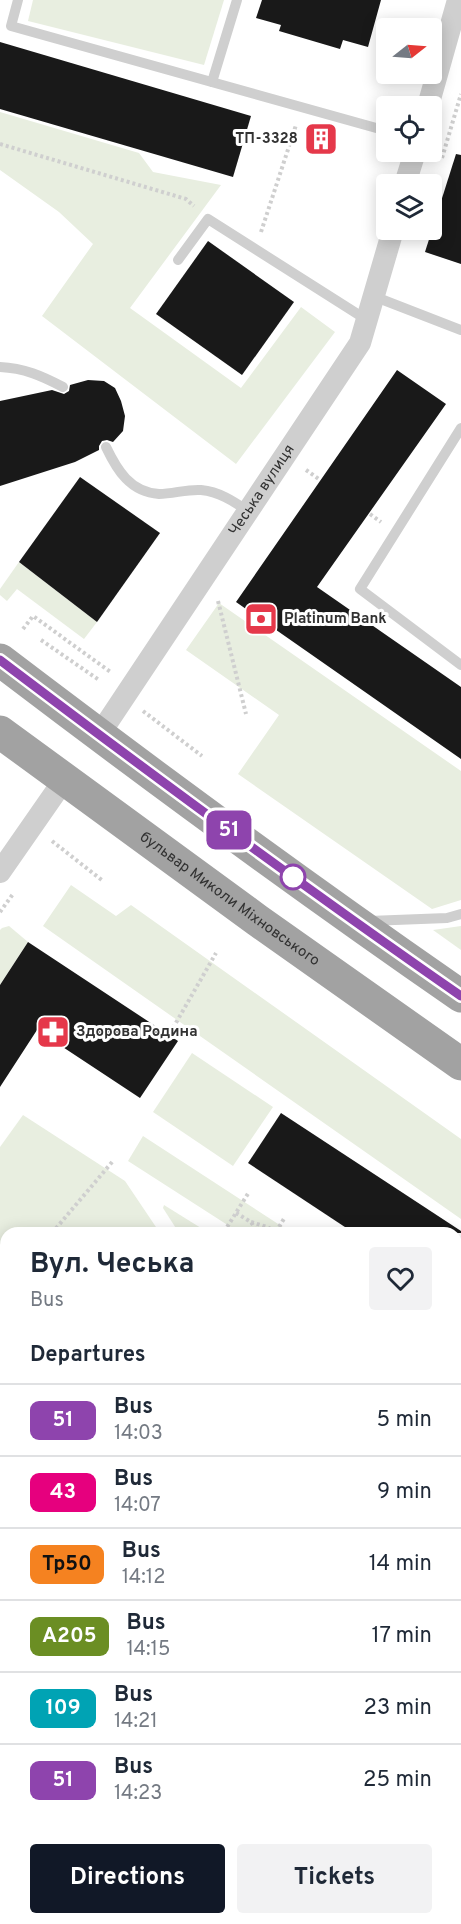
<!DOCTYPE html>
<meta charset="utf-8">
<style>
body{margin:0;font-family:Overpass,sans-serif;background:#f2f2f3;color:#1f2937;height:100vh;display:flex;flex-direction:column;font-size:22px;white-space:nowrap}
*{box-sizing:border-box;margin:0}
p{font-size:20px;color:#747a83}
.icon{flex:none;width:33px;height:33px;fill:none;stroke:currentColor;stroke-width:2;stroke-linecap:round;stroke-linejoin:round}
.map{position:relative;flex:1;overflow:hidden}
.side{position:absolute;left:0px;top:1227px;width:462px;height:698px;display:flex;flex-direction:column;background:#fff;border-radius:18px 18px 0 0;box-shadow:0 3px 15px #0003}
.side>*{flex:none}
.badge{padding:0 12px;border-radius:9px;font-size:21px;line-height:39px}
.needle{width:39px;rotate:73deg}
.controls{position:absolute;left:376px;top:18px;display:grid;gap:12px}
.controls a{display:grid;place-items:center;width:66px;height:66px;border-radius:6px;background:#fff;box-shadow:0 3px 15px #0003;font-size:30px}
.map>.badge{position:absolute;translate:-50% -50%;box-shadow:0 0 0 3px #fff}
h2{padding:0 30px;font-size:22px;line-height:54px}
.round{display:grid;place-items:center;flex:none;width:63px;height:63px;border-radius:6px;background:#f2f2f3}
.summary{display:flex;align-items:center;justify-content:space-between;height:102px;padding:0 30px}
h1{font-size:28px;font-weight:700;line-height:45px}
.button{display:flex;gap:12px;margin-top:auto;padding:12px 30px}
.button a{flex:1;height:69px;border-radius:6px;background:#111827;color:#fff;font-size:24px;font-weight:700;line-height:69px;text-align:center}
.button a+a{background:#f2f2f3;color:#1f2937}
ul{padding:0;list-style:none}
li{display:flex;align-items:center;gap:18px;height:72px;padding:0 30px;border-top:2px solid #e0e1e3}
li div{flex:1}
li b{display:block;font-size:22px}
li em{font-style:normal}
li .badge{min-width:66px;font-weight:700;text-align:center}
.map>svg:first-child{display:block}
</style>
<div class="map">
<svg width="461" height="1924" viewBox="0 0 461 1924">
<rect width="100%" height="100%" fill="#fff"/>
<g fill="#e8eee0">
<path d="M33,0h191l-20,65 -176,-44z"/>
<path d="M0,112l139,41 14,19 68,13 -91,123 111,80 60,-81 34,25 -99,132 -194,-148 51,-72 -34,-32 -59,-42z"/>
<path d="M19,562l78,60 -13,17 -67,-50 -10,12 -7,-6v-6z"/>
<path d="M219,603l242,168v129l-29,9 -194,-135 41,-59 -93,-65z"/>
<path d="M71,885l45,31 15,-11 330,234v80l-418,-293z"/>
<path d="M9,926l19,16 -28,43v-55l2,-2z"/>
<path d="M461,926v24l-28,-20z"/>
<path d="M192,1053l81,54 -40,59 -80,-54z"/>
<path d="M23,1115l102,66 35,52h-154v166l-6,-1v-251z"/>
<path d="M143,1136l149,97h-52l-112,-72z"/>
<path d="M164,1205l45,28h-30l-16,-25z"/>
<path d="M6,1461v116l-6,-13v-99z"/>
<path d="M456,1473l5,3v43l-5,-4z"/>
</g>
<g fill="#191919">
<path d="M262,0h119l-13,47 -25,-7 -3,9 -61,-18 2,-6 -25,-7z"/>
<path d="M0,42l251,74 -18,61 -233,-68z"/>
<path d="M314,123l21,6 -6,25 -22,-6z"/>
<path d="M456,154l5,1v109l-36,-12z"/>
<path d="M208,241l86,61 -52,73 -86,-61z"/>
<path d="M397,370l49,34 -129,183 144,100v72l-225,-157z"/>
<path d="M88,380l16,1 11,7 6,13 4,15 -2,15 -10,11 -6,-2 -5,1 -3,5v4l-24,12 -75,24v-85l52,-11 12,4 5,-3 1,-6z"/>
<path d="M80,477l80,56 -63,89 -78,-60z"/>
<path d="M28,942l150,99 -38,57 -103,-68 -37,57v-102z"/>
<path d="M281,1113l180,118v2h-107l-106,-70z"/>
</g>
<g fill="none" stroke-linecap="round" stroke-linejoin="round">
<g stroke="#cfcfcf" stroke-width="4" stroke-dasharray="3 3" stroke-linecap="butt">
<path d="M0,144l186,55 8,7"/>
<path d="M442,158l19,-64"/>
<path d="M261,232l35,-107"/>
<path d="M306,470l14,10"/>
<path d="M370,514l11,8"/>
<path d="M218,601l28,113"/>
<path d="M23,629l10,-13 79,57"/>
<path d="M41,640l58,40"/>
<path d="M143,711l59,45"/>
<path d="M52,841l51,40"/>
<path d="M0,912l13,-18"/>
<path d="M173,1028l43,-75"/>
<path d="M236,1213l15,9 7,11"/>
<path d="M251,1222l16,5 11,6"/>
<path d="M224,1232l25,-40"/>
<path d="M276,1232l9,-15"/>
<path d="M52,1233l61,-72"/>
<path d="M0,1264l6,2"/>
<path d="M456,1331l5,4"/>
<path d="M456,1649l5,-3"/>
<path d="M456,1794l5,10"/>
</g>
<g stroke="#cfcfcf" stroke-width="10">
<path d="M18,0l-7,26 376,105"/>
<path d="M212,82l25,-82"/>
<path d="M178,260l30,-41 159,101"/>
<path d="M373,296l88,34"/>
<path d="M0,367c24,1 42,9 63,20"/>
<path d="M461,428l-101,161 101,76"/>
<path d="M106,447c11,23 24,45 53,47 14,0 28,-5 42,-4 19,2 32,11 47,21"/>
<path d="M369,921l78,-3 14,-4"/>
<path d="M0,1411l6,2"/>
<path d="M0,1727l6,-2"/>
<path d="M456,1886l5,17"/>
<path d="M388,1918l2,6"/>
</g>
<g stroke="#cfcfcf" stroke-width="22">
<path d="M428,106l30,-106"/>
<path d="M405,184l10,-32"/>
<path id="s1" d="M99,735l261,-392 33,-113"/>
<path d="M0,872l64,-92"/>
</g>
<g stroke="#a2a2a2" stroke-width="33">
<path d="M0,660c151,115 305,228 461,336"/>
<path id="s2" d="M0,732l257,188 204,144"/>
</g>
</g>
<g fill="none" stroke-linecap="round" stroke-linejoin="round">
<defs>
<path id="line" d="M0,660c152,115 305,228 461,336"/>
</defs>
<use href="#line" stroke="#fff" stroke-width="14"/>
<use href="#line" stroke="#8e44ad" stroke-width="9"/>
</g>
<defs>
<symbol id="building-square" viewBox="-11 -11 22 22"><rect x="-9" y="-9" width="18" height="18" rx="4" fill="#e5384a" stroke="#fff"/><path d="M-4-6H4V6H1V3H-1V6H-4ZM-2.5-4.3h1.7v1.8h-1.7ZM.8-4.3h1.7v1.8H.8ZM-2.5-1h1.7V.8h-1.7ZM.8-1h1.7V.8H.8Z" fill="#fff"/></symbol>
<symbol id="bank-square" viewBox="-11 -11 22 22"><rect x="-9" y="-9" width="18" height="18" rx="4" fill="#e5384a" stroke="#fff"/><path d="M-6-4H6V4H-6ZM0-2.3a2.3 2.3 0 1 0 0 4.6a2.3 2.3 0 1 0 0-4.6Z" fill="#fff"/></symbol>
<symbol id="pharmacy-square" viewBox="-11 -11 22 22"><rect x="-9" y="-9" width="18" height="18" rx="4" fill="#e5384a" stroke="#fff"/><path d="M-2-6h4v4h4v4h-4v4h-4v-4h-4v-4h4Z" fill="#fff"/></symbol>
</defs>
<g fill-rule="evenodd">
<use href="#building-square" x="302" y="120" width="38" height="38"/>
<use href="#bank-square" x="242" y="600" width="38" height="38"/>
<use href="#pharmacy-square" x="34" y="1013" width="38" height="38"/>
</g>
<circle fill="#fff" stroke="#8e44ad" stroke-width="3" cx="293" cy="877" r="12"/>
<g text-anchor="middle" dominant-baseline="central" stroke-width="6" stroke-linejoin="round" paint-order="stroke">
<g font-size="15" font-weight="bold" fill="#323232" stroke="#fff" text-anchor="start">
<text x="298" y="139" text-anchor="end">ТП-3328</text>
<text x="284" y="619">Platinum Bank</text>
<text x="76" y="1032">Здорова Родина</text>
</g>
<g font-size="15" fill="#323232" stroke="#fff">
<text stroke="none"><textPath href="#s1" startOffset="294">Чеська вулиця</textPath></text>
<text stroke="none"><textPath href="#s2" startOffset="284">бульвар Миколи Міхновського</textPath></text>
</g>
</g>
</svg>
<div class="controls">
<a><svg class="needle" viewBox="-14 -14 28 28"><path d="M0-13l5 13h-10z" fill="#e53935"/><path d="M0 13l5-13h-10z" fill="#747a83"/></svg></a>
<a><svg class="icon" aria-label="locate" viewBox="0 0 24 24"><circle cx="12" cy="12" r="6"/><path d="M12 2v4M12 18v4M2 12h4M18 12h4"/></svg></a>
<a><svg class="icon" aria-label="layers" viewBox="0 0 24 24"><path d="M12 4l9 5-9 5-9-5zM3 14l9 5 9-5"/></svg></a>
</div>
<b class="badge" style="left:229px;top:830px;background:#8e44ad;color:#fff">51</b>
<section class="side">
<div class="summary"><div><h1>Вул. Чеська</h1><p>Bus</p></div><a class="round"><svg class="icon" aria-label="heart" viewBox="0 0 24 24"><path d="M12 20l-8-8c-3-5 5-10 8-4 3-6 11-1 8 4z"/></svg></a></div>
<h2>Departures</h2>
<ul>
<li><span class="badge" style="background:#8e44ad;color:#fff">51</span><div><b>Bus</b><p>14:03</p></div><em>5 min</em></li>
<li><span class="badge" style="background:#e6007e;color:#fff">43</span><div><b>Bus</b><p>14:07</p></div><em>9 min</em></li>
<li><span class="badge" style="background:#f58220;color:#111">Тр50</span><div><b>Bus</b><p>14:12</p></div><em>14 min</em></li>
<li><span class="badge" style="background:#6b8e23;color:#fff">А205</span><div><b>Bus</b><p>14:15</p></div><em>17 min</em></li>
<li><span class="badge" style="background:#00a3b4;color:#fff">109</span><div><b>Bus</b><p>14:21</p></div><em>23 min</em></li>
<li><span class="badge" style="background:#8e44ad;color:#fff">51</span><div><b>Bus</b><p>14:23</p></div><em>25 min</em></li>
</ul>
<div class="button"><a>Directions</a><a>Tickets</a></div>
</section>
</div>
